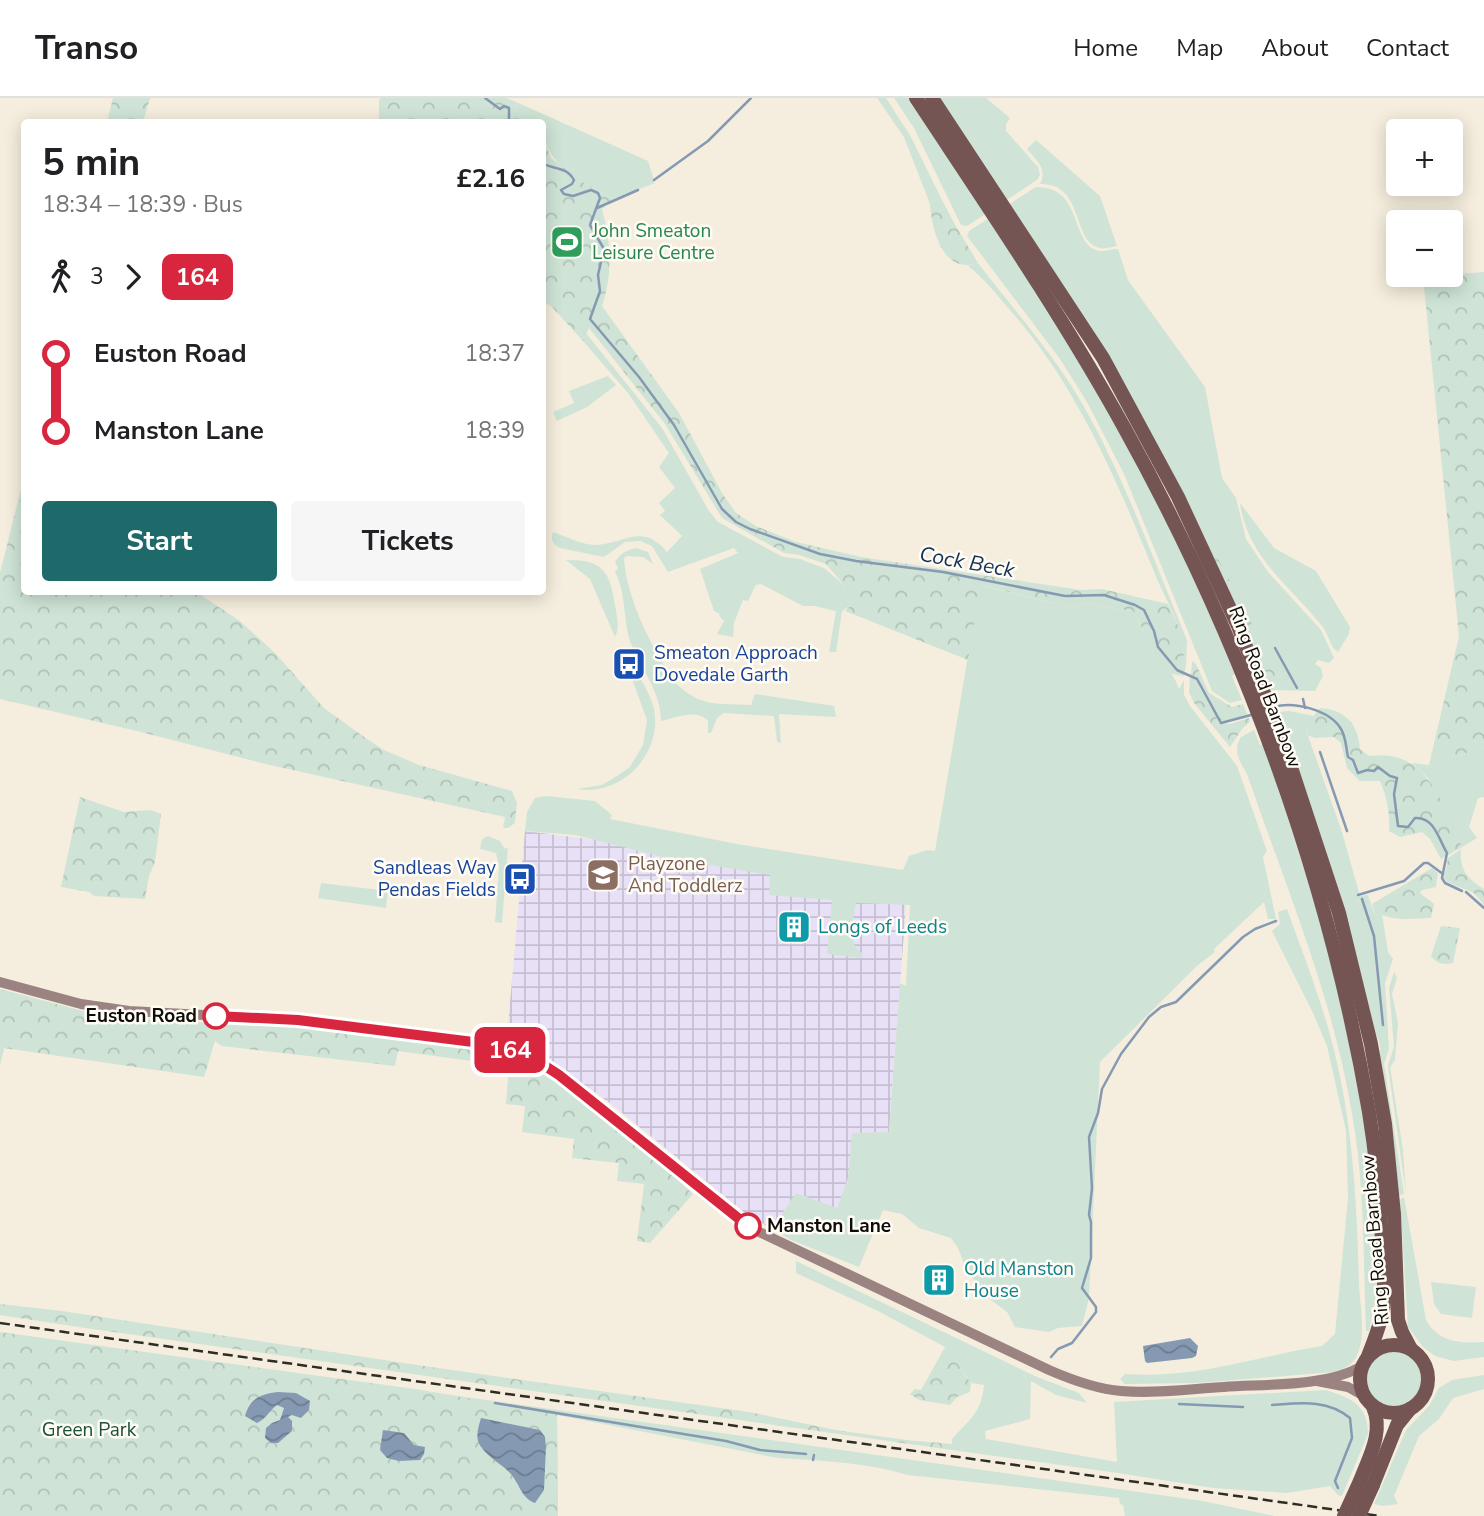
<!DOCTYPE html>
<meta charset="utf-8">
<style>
body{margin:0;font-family:"Nunito Sans",sans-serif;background:#f6f6f6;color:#202124;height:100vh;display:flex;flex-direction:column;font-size:26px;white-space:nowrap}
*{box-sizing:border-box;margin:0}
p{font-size:23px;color:#757577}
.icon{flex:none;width:38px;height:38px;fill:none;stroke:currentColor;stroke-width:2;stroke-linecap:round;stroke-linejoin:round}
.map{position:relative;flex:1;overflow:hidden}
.side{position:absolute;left:21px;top:21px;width:525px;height:476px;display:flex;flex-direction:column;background:#fff;border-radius:7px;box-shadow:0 4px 18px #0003}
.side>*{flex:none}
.badge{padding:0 14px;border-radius:10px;font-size:24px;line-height:46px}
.tools{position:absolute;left:1386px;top:21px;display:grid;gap:14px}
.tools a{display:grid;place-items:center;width:77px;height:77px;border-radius:7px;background:#fff;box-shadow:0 4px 18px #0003;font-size:35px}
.map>.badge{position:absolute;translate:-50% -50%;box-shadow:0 0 0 4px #fff}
.legs{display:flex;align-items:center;gap:10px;height:77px;padding:0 21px;font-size:23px}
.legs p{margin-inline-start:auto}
.summary{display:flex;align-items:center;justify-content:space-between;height:119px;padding:0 21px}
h1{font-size:38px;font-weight:700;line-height:52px}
.primary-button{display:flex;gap:14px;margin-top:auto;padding:14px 21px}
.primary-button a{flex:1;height:80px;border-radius:7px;background:#1e6a6a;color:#fff;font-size:28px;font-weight:700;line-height:80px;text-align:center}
.primary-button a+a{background:#f6f6f6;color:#202124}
ul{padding:0 21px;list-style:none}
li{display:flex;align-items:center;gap:24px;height:77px;font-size:26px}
li i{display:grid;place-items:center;width:10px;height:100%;margin:0 9px;background:currentColor}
li i::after{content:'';width:18px;height:18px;margin:-9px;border:5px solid;border-radius:50%;background:#fff}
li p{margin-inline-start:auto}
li:first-child i{background:linear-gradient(#0000 50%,currentColor 0)}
li:last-child i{background:linear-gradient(currentColor 50%,#0000 0)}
header{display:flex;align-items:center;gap:42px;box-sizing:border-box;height:98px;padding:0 35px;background:#fff;border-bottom:2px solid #e0e0e0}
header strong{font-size:33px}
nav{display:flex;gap:38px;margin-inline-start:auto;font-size:24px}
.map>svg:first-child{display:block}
</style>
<header>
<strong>Transo</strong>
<nav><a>Home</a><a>Map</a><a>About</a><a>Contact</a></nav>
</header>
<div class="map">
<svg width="1484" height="1418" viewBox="0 0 1484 1418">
<defs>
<pattern id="industrial-grid" width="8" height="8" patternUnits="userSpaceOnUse" patternTransform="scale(1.75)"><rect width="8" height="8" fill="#e8e0f6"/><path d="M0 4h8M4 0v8" fill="none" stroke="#c6bfd1"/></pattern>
<pattern id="forest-crowns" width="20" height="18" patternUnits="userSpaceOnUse" patternTransform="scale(1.75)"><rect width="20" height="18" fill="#cfe4d6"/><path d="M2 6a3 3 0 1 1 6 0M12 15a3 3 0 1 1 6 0" fill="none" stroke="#b1c2b6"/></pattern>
<pattern id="water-waves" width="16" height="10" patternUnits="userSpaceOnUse" patternTransform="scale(1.75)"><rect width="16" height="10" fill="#859ab2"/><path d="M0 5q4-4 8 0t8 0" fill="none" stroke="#6b7c8f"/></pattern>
</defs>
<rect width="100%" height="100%" fill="#f5eede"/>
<path fill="url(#industrial-grid)" d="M525,733l383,48 -19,253 -36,1 -5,45 -11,31 -41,-16 -24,36 -27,-16 -135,-110 -49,-35 -54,-30z"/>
<g fill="#cfe4d6">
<path d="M877,0h9l25,39 29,59 -10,8 -26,-67z"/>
<path d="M894,0h17l76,115 -20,13 -6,-1 -47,-97z"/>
<path d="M937,0h49l24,20 -4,6v7l32,36 2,8 -3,5 -32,21z"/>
<path d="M514,3l134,60 7,22 -42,16c-33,-19 -70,-33 -71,-77h-21z"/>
<path d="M1036,42l64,56 17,50c-6,1 -12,3 -17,2 -29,-6 -15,-65 -60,-64 8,-15 -4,-24 -13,-35z"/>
<path d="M1036,89c49,-1 33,61 65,64 5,0 12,-2 17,-2l10,31 77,107 17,91 14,20 10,41 22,33 53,58 13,28 -5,5 -11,-3 -3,4 6,4 2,8 -8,15 -45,-1 -80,-175 -182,-310z"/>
<path d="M989,120l108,169 95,183 43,104 -3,2 10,24 -12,3 -18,-12 -88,-217 -37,-72 -27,-43 -93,-123 2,-5z"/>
<path d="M978,165c36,47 76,91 105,142 42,74 71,156 104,235l-1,25 -5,-1c9,-27 -14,-61 -24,-85 -39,-96 -79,-192 -148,-270 -13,-15 -25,-31 -41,-43z"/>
<path d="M586,235l76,95 47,83 9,11 65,35 17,2 24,9 19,16 4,16 7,3 -12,8 -6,41h-7l7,-41 -22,-5h-11l-42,-22 -5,1 -8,16 -5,-1 -9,23 -1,14 -16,-3 7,-13 -5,-5 1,-2 -6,-3 -14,-42 38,-16 -4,-5 -66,24 -16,-26 -12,-5 -15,1 -21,15 -44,-9c-7,-3 -10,-9 -7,-16 12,4 29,13 42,13 30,-1 47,-23 72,7l15,-16 -22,-21 5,-4 -6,-8 16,-15 -16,-21 10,-14 -41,-60 -45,-52z"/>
<path d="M608,278l8,9 -29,22 -30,14 -4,-9 21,-9 -5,-12z"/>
<path d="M1240,405l34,45 42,23 3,5 31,51 -1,7 -11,18c-8,-4 -9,-18 -16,-26 -32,-41 -74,-67 -82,-123z"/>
<path d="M636,450l12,4 5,12 -10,-7 -16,-1 -3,2c2,38 26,87 47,118l4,-4 4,3 -5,6c25,27 44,22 77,24l4,-11 79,12 2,11 -57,-3 2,29 -4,-1 -3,-26 -50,-3 -7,5 -6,15h-3v-12c-11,-13 -32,-3 -47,0 0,-30 -21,-53 -31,-80 -7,-22 -4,-49 -15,-69l3,-4 -3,-6c5,-8 11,-12 21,-14z"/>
<path d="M566,462c41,-1 44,15 50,50 1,10 4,18 -1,27l-25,-58z"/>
<path d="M980,487l89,22 18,-3 46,7c9,12 8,20 15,30 10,17 25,29 31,48l5,-9v15l6,11 47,60 30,85 -4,6 13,62h-8l-4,-17 -50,47 1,3 -17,13 -98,97 -11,236 -7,28 -24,2 -9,4 -34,-5 -8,-15 -24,-18 -18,-28 -7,-18 -7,-10 -32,-10 -17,-14 -19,-4 -24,57 -68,-27 -19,-11 24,-36 41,15 11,-30 4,-45 37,-1 11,-149 6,3 4,-81 -54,-2c-2,16 -10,40 6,50v5l-35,-4 5,-54 -63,-5 1,-20 -103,-17 -92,-23 -50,-4 2,-19 8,-14 11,-2 49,5 17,14 -2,4 127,25 166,26 6,-14 18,-6 8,1z"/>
<path d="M619,556l9,1c8,18 21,34 26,54 9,45 -33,88 -77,80l25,-4 15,-9 13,-9 13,-22 4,-25 -18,-49z"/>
<path d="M1289,613l25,5 -8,14 36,102 18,64 8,-1 7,21 7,-2 6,38 5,7 -8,24 4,66 -5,15 20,130 -6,2 -20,-132c4,-10 3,-25 -5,-33l-89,-295 4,-2 -9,-22z"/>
<path d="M1254,632l6,15 4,-1 68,213 36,184 12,155h-4l-7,35h-3c-3,-72 -1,-146 -14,-217 -19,-117 -67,-229 -105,-340 -7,-13 -15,-23 -6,-37z"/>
<path d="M1484,649v50l-6,1 -9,29 8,11 -15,9 -34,-69 -16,-15 17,2z"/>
<path d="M488,738l12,5 5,8 3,-2 -6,76 -7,-1 4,-55 -3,-14 -16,-4 2,-10z"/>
<path d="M321,785l67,8 -2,17 -68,-10z"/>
<path d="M1287,811c16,45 34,90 46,137 20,78 24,157 26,238 1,21 7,49 -1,69 -4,11 -13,16 -24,19l-137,11 -72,1 -5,-5 5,-5c72,5 128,-17 197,-28l13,-12 13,-136 -2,-67 -19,-85 -13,-31 -42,-84 8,-7 -2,-12z"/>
<path d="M1394,874l3,6 -5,16 6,29 -3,37 -5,7 13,83 3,44 -18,-128 6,-20 -5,-58z"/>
<path d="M1404,1099l22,123c13,23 34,23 58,22v15l-30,4 -19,-5 -12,-9 -15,-20 -8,-127z"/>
<path d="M796,1163l241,116 42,16 8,10 -31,-8 -25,-14 -1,38 -45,12 1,8 131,23 -3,-60 212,-12c24,8 42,14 42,44l-26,62 -4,-1 -8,-9 -43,7 -74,-5 -95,-15 -166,-23v-11c17,-19 30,-27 32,-54l-13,-2c-9,-12 -16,-25 -26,-36l-67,-36 -82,-38z"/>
<path d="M1431,1184l45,5 -4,31 -31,-4 -7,-10z"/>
<circle cx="1394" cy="1281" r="29"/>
<path d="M224,1265l979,138 72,15h-150l-2,-11 -3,-1 -1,-6 -211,-23c-43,-13 -86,-14 -130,-17l-221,-43 1,101z"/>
<path d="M1484,1277v14l-31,9 -14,21 -20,17 -25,60 4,8 -15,2 -9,-2 32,-74 23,-24 10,-18 13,-8z"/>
</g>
<g fill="url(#forest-crowns)">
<path d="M113,0h37l-7,24h-36z"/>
<path d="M381,0h125l8,3 7,21h-142v-22z"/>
<path d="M543,40l8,20 30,23 32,18 -11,10c9,33 11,65 0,97l77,107 43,80 14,20 20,13 40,16 65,15 220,33 21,-1 66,15c9,19 20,38 14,60l4,1 -2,11 -12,-2c-8,-11 -22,-24 -27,-37 -4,-11 -5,-17 -12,-26l-46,-7 -18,3 -88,-22 -13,75 -123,-49 8,-8 -6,-3 -4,-16 -17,-20 -27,-9 -15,-2 -62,-35 -57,-94 -76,-96 -6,13 -33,-36 -7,-2z"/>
<path d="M940,98l14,27 24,40c-35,12 -46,-32 -48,-59z"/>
<path d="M1484,174v475l-55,18 30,-129 -36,-359z"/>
<path d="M24,379v115h168l7,2 41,27 35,32 49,55 40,29 20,13 35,15 93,26 5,12 -2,20 -7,5h-5l2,-11 -235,-52 -129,-33 -141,-33v-126z"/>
<path d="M1195,424l5,2 74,142 2,9 -5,11 -10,-23h-4z"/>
<path d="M1192,563l4,3 13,29 23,14 11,-3 5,12 -22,6 -6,-2 -22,-41 -7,-4z"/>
<path d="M1190,579l7,4 23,42 10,1 19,-6 1,4 -8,7 -12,18 -36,-44 -5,-11z"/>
<path d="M1320,610c26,2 38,16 40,41l9,7c59,-8 72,47 93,91l-21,12 -11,-20 -8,-7 -22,5 -11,-6c1,-18 -2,-34 -9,-50h-20l-13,-13 -6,-25 -7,-6 -19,1 -6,-2 -3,-6 4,-10z"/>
<path d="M80,699l44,15 27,-2 10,4 -6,48 -6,14 -4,23 -51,-3 -5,-4 -28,-5z"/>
<path d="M1461,751c-2,21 7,30 23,40v16l-10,-12 -27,-11 -3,-4 4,-20z"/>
<path d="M1432,770l6,5 -2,14 -14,3 -2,3 14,11 -3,14c-12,0 -26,2 -38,0 -7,-1 -10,-4 -18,-2l-3,-12z"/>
<path d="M1441,828l19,2 -7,35c-10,2 -16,1 -22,-7z"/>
<path d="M0,891l106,28 199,11 180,21c75,20 152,92 208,145l-43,49 -13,-2 7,-57 -27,-3 2,-18 -47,-5 2,-19 -52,-7 3,-26 -19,-2 3,-38 -111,-15 -3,15 -173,-20 -7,-5 -11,36 -200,-29 -4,18z"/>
<path d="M0,1206l62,7 362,55 325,46 87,18 70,10 46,4v6l-867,-122 -85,-13z"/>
<path d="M0,1234l422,58 135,25 1,101h-558z"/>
<path d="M945,1249c10,10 17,25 26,36l-1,9 -13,5 -7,8 -31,-5 -9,-6 5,-5 6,1z"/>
</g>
<g fill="url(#water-waves)">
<path d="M1190,1240l8,8 -2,10 -4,2 -45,5 -2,-2 -2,-15z"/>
<path d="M278,1294l18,1 14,8 -1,9 -8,8 -9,-3 -4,2 4,4v10l-14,12h-7l-6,-5 1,-10 6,-5 8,-3 4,-12 -7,-3c-8,6 -11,14 -20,18l-12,-7c5,-18 16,-22 33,-24z"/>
<path d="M481,1320l59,12 5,7 1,10 -2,43 -9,13c-14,-5 -15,-19 -25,-30 -9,-10 -27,-18 -32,-32 -2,-8 1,-16 3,-23z"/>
<path d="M383,1332l21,3 10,12 11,2 -1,7 -4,6 -21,1 -12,-3 -7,-8z"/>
</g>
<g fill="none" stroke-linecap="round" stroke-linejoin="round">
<g stroke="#859ab2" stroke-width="2.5">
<path d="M485,0l15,11 4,-3 5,2v14"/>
<path d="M542,65c12,7 24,3 32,17l-2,4 -11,6 3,4 9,2 18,-6 7,3 2,5 -10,27 14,24 -6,26 2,16 -10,28 49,58 35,48 48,84 14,13 14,7 70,25 36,7 87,11 122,24 39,-1 31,10 9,5 10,21 4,16 19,23 20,9 24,44 30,-8"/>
<path d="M654,82l54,-39 43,-43"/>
<path d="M597,110l41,-18"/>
<path d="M1275,550l22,40"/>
<path d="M1303,601l2,9"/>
<path d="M1274,609c20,-6 56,3 67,22 5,8 5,19 7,28l5,3 5,13 9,-3 7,1 4,-4 12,9 7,2 -3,16 4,32 10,1 7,-9c19,-2 24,22 32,35l-5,25 3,5 17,8"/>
<path d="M1320,654l27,79"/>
<path d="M1466,794l18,16"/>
<path d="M1358,797l46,-14 20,-18h4l15,11"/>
<path d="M1362,801l12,37 9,89"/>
<path d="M1051,1259l7,-8 14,-6 24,-31v-5l-14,-19 9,-30v-36l-2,-7 3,-27 -3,-51 9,-24 4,-24 19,-35 28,-37 12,-10 15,-5 67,-65 12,-8 21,-8"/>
<path d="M495,1305l231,38 34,9 46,4"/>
<path d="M1179,1306l64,3"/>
<path d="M1272,1307c28,-2 55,-6 78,13l2,20 -17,43 3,7"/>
<path d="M813,1362l1,-5"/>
</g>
<g stroke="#9b8382" stroke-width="10">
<path d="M0,884l81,22 48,7 169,9 199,26 42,15 20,14 192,153 298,142c23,10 47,19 72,21 34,3 69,-2 103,-4 41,-3 103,0 138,-21"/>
<path d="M1317,1283l31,6 16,9"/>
</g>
<g stroke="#755553" stroke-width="14">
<path d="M916,0c72,109 146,217 209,331 117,211 203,445 244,683 7,43 11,86 13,130 1,22 4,46 1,68 -3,16 -9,31 -15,46"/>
<path d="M932,0l171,260 75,139 60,129 43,111 58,176 32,131 14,80 9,90 4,106 4,12 9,17"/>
<circle cx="1394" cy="1281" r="34"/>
<path d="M1360,1383c9,-24 24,-49 13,-74"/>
<path d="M1373,1387l24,-60 13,-16"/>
</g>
<path stroke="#2f2c26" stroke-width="2.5" stroke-dasharray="10 5" stroke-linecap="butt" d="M0,1225l1380,193"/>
<g stroke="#755553" stroke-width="14">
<path d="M1344,1418l16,-35"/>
<path d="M1359,1418l14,-31"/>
</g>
</g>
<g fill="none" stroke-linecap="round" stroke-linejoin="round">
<defs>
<path id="line-1" d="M216,918l82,4 199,25 42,17 20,13 189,151"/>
</defs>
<use href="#line-1" stroke="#fff" stroke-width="16"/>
<use href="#line-1" stroke="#d7263d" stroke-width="10"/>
</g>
<defs>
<symbol id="stadium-square" viewBox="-11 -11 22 22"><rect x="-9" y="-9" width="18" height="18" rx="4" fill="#2e9e5b" stroke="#fffbf5"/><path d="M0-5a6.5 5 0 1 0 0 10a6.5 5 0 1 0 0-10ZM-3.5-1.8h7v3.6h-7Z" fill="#fff"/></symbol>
<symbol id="bus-square" viewBox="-11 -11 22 22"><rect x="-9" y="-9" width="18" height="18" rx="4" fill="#1a4fb4" stroke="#fffbf5"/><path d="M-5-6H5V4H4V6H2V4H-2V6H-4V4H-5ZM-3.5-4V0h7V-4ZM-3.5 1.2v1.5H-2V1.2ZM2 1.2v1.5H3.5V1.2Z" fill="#fff"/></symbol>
<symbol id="school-square" viewBox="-11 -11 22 22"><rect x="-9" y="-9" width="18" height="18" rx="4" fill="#8d6e63" stroke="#fffbf5"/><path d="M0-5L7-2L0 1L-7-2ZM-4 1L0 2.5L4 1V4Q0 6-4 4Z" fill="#fff"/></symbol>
<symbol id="building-square" viewBox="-11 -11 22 22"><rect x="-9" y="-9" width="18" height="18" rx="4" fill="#0f9aa8" stroke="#fffbf5"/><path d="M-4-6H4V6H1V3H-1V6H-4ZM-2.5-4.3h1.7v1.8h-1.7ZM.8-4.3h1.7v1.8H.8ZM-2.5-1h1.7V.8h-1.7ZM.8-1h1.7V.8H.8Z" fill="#fff"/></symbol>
</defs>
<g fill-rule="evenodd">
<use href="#stadium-square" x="548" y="125" width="38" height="38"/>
<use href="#bus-square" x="610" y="547" width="38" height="38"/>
<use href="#school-square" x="584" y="758" width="38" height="38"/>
<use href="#bus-square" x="501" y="762" width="38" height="38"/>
<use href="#building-square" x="775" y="810" width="38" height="38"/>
<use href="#building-square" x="920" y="1163" width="38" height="38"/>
</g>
<g fill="#fff" stroke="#d7263d" stroke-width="3.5">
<circle cx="216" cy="918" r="12"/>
<circle cx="748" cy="1128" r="12"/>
</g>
<g text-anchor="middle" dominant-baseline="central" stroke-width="5" stroke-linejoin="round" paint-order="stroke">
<g font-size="19" fill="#27864d" stroke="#fffbf5" text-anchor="start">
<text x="592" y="133">John Smeaton<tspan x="592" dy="22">Leisure Centre</tspan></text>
</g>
<g font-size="19" fill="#164399" stroke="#fffbf5" text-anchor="start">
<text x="654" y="555">Smeaton Approach<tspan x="654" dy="22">Dovedale Garth</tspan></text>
<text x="496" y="770" text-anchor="end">Sandleas Way<tspan x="496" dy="22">Pendas Fields</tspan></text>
</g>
<g font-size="19" fill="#0e0c07" stroke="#fffbf5">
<text transform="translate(1265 589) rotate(69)">Ring Road Barnbow</text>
<text transform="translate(1375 1142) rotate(-95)">Ring Road Barnbow</text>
</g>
<g font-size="19" fill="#785e54" stroke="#fffbf5" text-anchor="start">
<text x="628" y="766">Playzone<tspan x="628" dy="22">And Toddlerz</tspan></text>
</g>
<g font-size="19" fill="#0d838f" stroke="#fffbf5" text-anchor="start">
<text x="818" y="829">Longs of Leeds</text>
<text x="964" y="1171">Old Manston<tspan x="964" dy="22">House</tspan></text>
</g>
<g font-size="19" font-weight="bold" fill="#0e0c07" stroke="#fffbf5" text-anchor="end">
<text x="197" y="918">Euston Road</text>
<text x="767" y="1128" text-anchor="start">Manston Lane</text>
</g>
<g font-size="19" fill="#1b5034" stroke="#fffbf5">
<text x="89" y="1332">Green Park</text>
</g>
<g font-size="21" font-style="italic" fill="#113154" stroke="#fffbf5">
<text transform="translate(967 464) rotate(10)">Cock Beck</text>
</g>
</g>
</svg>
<div class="tools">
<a>+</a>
<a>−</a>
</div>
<b class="badge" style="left:510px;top:952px;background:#d7263d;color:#fff">164</b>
<section class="side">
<div class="summary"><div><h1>5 min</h1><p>18:34 – 18:39 · Bus</p></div><b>£2.16</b></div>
<div class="legs"><svg class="icon" aria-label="walk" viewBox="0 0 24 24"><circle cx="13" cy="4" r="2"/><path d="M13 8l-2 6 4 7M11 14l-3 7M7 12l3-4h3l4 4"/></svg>3<svg class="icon" aria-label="forward" viewBox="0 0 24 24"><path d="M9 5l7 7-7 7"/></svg><b class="badge" style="background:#d7263d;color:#fff">164</b></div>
<ul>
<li><i style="color:#d7263d"></i><b>Euston Road</b><p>18:37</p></li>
<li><i style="color:#d7263d"></i><b>Manston Lane</b><p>18:39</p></li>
</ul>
<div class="primary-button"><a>Start</a><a>Tickets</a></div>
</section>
</div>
